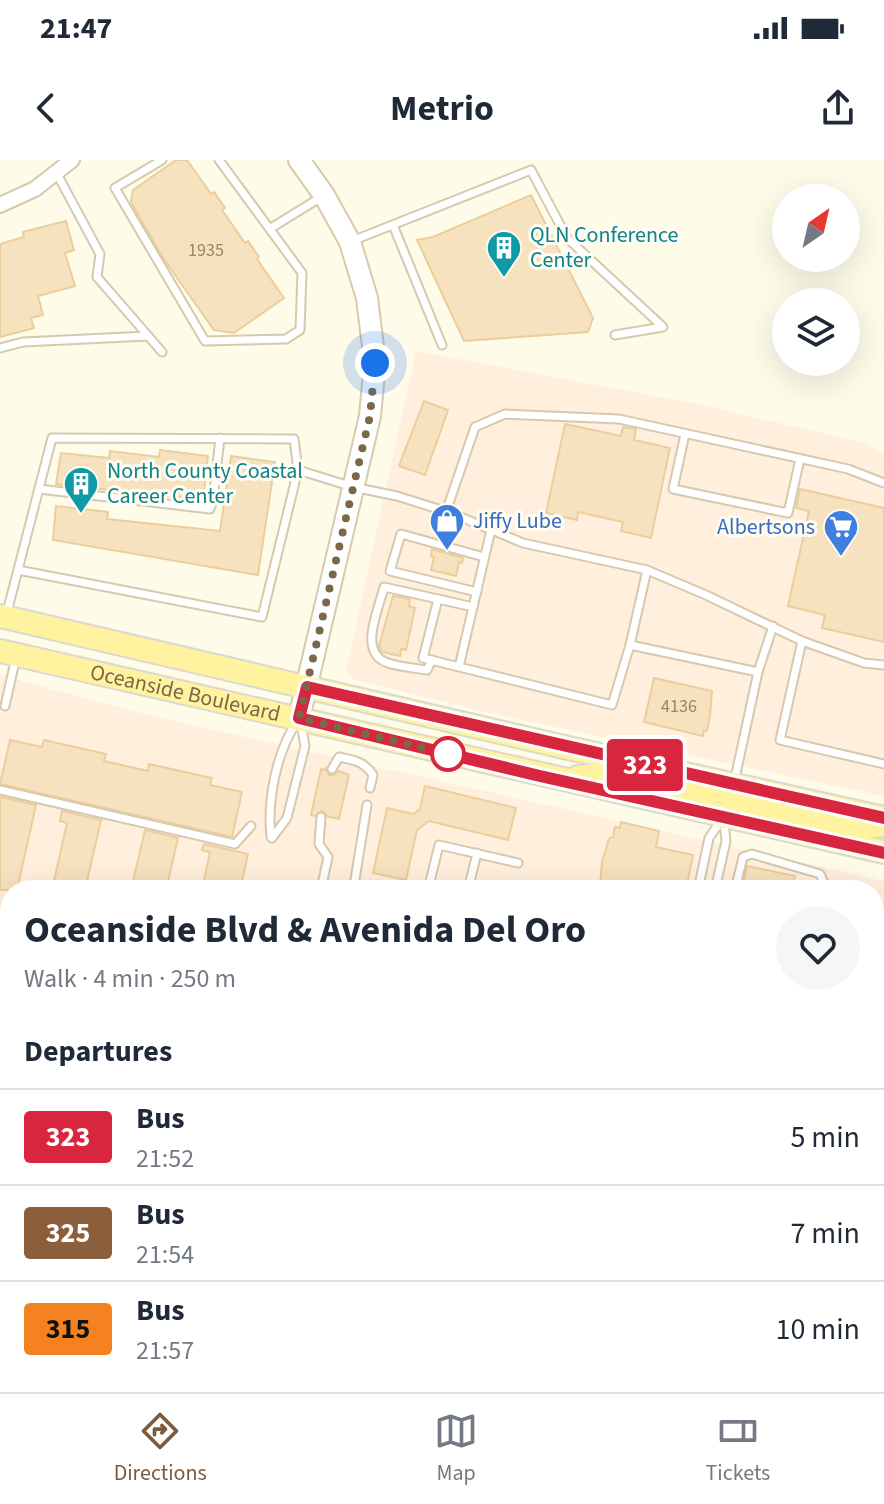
<!DOCTYPE html>
<meta charset="utf-8">
<style>
body{margin:0;font-family:"Source Sans 3",sans-serif;background:#f6f6f7;color:#1f2937;height:100vh;display:flex;flex-direction:column;font-size:30px;white-space:nowrap}
*{box-sizing:border-box;margin:0}
p{font-size:26px;color:#747a83}
.icon{flex:none;width:44px;height:44px;fill:none;stroke:currentColor;stroke-width:2;stroke-linecap:round;stroke-linejoin:round}
.map{position:relative;flex:1;overflow:hidden}
.drawer{position:absolute;left:0px;top:720px;width:884px;height:512px;display:flex;flex-direction:column;background:#fff;border-radius:32px 32px 0 0;box-shadow:0 8px 32px #0002}
.drawer>*{flex:none}
.badge{padding:0 16px;border-radius:6px;font-size:28px;line-height:52px}
.needle{width:52px;rotate:34deg}
.fabs{position:absolute;left:772px;top:24px;display:grid;gap:16px}
.fabs a{display:grid;place-items:center;width:88px;height:88px;border-radius:50%;background:#fff;box-shadow:0 8px 32px #0002;font-size:40px}
.you{position:absolute;width:40px;height:40px;margin:-20px;border:6px solid #fff;border-radius:50%;background:#1a73e8;box-shadow:0 0 0 12px #1a73e833}
.map>.badge{position:absolute;translate:-50% -50%;box-shadow:0 0 0 4px #fff}
h2{padding:0 24px;font-size:30px;line-height:72px}
.round{display:grid;place-items:center;flex:none;width:84px;height:84px;border-radius:42px;background:#f6f6f7}
.head{display:flex;align-items:center;justify-content:space-between;height:136px;padding:0 24px}
h1{font-size:38px;font-weight:700;line-height:60px}
ul{padding:0;list-style:none}
li{display:flex;align-items:center;gap:24px;height:96px;padding:0 24px;border-top:2px solid #e0e1e3}
li div{flex:1}
li b{display:block;font-size:30px}
li em{font-style:normal}
li .badge{min-width:88px;font-weight:700;text-align:center}
.status{display:flex;justify-content:space-between;align-items:center;height:56px;padding:0 40px;background:#fff;direction:ltr}
.status svg{height:22px;fill:currentColor}
header{display:flex;justify-content:space-between;align-items:center;height:104px;padding:0 24px;background:#fff;font-size:36px;font-weight:700}
.dock{display:flex;justify-content:space-around;align-items:center;height:112px;border-top:2px solid #e0e1e3;background:#fff;font-size:22px;color:#747a83}
.dock a{display:grid;justify-items:center;gap:4px}
.dock .on{color:#7e5a3d}
.map>svg:first-child{display:block}
</style>
<div class="status"><b>21:47</b><svg viewBox="0 0 49 12"><path d="M0 12V9h3v3zM5 12V6h3v6zM10 12V3h3v9zM15 12V0h3v12zM26 1h20v11H26zM47 4h2v5h-2z"/></svg></div>
<header><svg class="icon" aria-label="back" viewBox="0 0 24 24"><path d="M15 5l-7 7 7 7"/></svg>Metrio<svg class="icon" aria-label="share" viewBox="0 0 24 24"><path d="M12 15V3M7 8l5-5 5 5M5 13v7h14v-7"/></svg></header>
<div class="map">
<svg width="884" height="1232" viewBox="0 0 884 1232">
<rect width="100%" height="100%" fill="#fefbe9"/>
<path fill="#f9f3d9" d="M126,1222h701l-6,10h-701z"/>
<g fill="#ffefdc">
<path d="M416,191l286,54 162,38 20,12v341l-390,-82 -141,-35 -7,-8z"/>
<path d="M0,515l152,41 732,165v275l-10,-1v-265h-864v117l-10,-2z"/>
</g>
<path fill="#cbeec5" d="M0,913l10,2v307h116l-6,10h-120z"/>
<g fill="none" stroke-linecap="round" stroke-linejoin="round">
<g stroke="#a0c5de" stroke-width="4">
<path d="M0,835l10,1"/>
<path d="M874,966l10,2"/>
</g>
</g>
<g fill="#f6e2be" stroke="#ebce9c" stroke-width="2">
<path d="M176,0h11l24,34 3,-2 11,16 -3,2 23,33 3,-2 11,16 -2,2 27,39 -50,35 -20,-3 -51,-72 -32,-56 2,-12z"/>
<path d="M531,35l62,123 -5,14 -124,9 -47,-101 16,-3z"/>
<path d="M66,61l8,29 -9,3 10,33 -37,10 5,19 -12,3 3,10 -34,9v-93l24,-7 -1,-5z"/>
<path d="M424,241l24,9 -23,65 -26,-9z"/>
<path d="M565,264l56,12 2,-9 13,2 -2,11 36,8 -19,90 -30,-7 2,-9 -45,-10 -1,8 -31,-7z"/>
<path d="M160,290l48,6 -5,44 -147,-16 5,-31 48,5 1,-7 49,6z"/>
<path d="M231,296l44,6 -17,113 -205,-35 3,-34 52,6 -1,7 113,12z"/>
<path d="M800,329l84,19v134l-62,-14 3,-13 -37,-9 21,-95 -13,-3z"/>
<path d="M432,389l31,9 -1,5 -3,-1 -3,14 -25,-6 3,-13 -3,-1z"/>
<path d="M393,436l17,3 -1,7 6,2 -9,42 -5,-1 -1,7 -18,-4 -3,-6z"/>
<path d="M654,518l58,13 -2,25 -3,15 -3,-1 -1,6 -59,-14z"/>
<path d="M10,580l32,7 2,-7 62,14 -2,7 44,10 1,-7 63,14 -2,7 32,7 -10,45 -232,-53z"/>
<path d="M326,608l3,7h5l4,-4 11,4 -10,44 -12,-3 -5,-5 -7,5 -4,-1 10,-46 4,1z"/>
<path d="M425,626l91,22 -8,32 -79,-19 -12,9 -11,50 -33,-7 14,-65 26,6 7,-5z"/>
<path d="M0,637l36,8 -19,85h-17z"/>
<path d="M62,651l39,9 -16,70h-33l15,-67 -7,-2z"/>
<path d="M621,662l38,9 -3,16 37,8 -7,35h-66l-20,-5 2,-23 7,-23 4,-2 2,-10 5,1z"/>
<path d="M145,670l33,8 -12,52h-35z"/>
<path d="M204,684l44,10 -8,36h-38l8,-38 -8,-2z"/>
<path d="M747,706l48,10 -3,14h-50z"/>
</g>
<g fill="none" stroke-linecap="round" stroke-linejoin="round">
<defs>
<g id="lane">
<path d="M162,0l-47,28 90,153 81,-2 14,-9 2,-57 -83,-113"/>
<path d="M56,12l44,82 -3,23 65,75"/>
<path d="M393,65l49,120"/>
<path d="M271,68l52,-32"/>
<path d="M352,81l179,-71 36,68 96,89 -48,8"/>
<path d="M0,188l23,-6 125,-6"/>
<path d="M685,274l-12,55 115,24 12,-54"/>
<path d="M298,310l55,17 44,9 54,17 72,30 124,27 59,25 96,46 62,22 20,2"/>
<path d="M39,329l171,20 3,-9 7,-62"/>
<path d="M446,352l29,-85 30,-13 114,5 229,50 36,14"/>
<path d="M491,370l-18,77 -35,-8 -15,59 189,47 18,-60 128,27"/>
<path d="M477,432l-87,-21 11,-37 83,23"/>
<path d="M6,456c16,-60 31,-119 46,-178l242,1 4,31 -36,147 -244,-47"/>
<path d="M802,481l-22,99 104,24"/>
<path d="M630,485l17,-75"/>
<path d="M432,500l-5,10c-12,-2 -27,-3 -39,-7 -31,-10 -9,-54 -4,-76l54,12"/>
<path d="M459,507l14,-60"/>
<path d="M5,546l11,-49"/>
<path d="M332,609l7,-12c14,3 25,4 34,18l-3,13"/>
<path d="M734,623l24,-111 15,-46"/>
<path d="M0,630l235,54 16,-18"/>
<path d="M321,657l-2,27 9,13 -5,23"/>
<path d="M271,677c-4,-36 5,-83 25,-114"/>
<path d="M272,678l15,-20 18,-72 -4,-22"/>
<path d="M354,726l13,-81"/>
<path d="M428,730l11,-45 79,18"/>
<path d="M468,730l9,-37"/>
<path d="M698,730l11,-52 13,-19"/>
<path d="M715,730l11,-49 -2,-19"/>
<path d="M735,730l8,-33 9,-3 68,20 7,16"/>
<path d="M874,932l10,2"/>
</g>
<g id="street">
<path d="M0,45l35,-16 37,-29"/>
<path d="M585,1222l10,10"/>
<path d="M693,1232l7,-10"/>
</g>
<path id="secondary" d="M299,0l25,35 26,47 17,56 8,65 -5,53 -71,302"/>
<g id="primary">
<path d="M0,456l564,131 320,71"/>
<path id="s1" d="M0,491l884,201"/>
<path d="M578,617l34,-3 83,18 30,-1"/>
<path d="M723,657l16,-15 117,26 28,-3"/>
<path d="M874,1193l10,-15"/>
<path d="M848,1232l7,-10"/>
<path d="M878,1232l6,-8"/>
</g>
</defs>
<use href="#lane" stroke="#d5c9af" stroke-width="11"/>
<use href="#street" stroke="#d5c9af" stroke-width="18"/>
<use href="#secondary" stroke="#d8caac" stroke-width="24"/>
<use href="#primary" stroke="#ddd8d0" stroke-width="26"/>
<use href="#lane" stroke="#fff" stroke-width="7"/>
<use href="#street" stroke="#fff" stroke-width="14"/>
<use href="#secondary" stroke="#fff" stroke-width="20"/>
<use href="#primary" stroke="#fff39f" stroke-width="22"/>
<g stroke="#c3a4cb" stroke-width="2">
<path d="M0,879l10,2"/>
<path d="M874,1019l10,1"/>
</g>
<defs>
<g id="rail">
<path d="M0,867l10,2"/>
<path d="M874,1008l10,2"/>
</g>
</defs>
<use href="#rail" stroke="#c3a4cb" stroke-width="7"/>
<use href="#rail" stroke="#fffdf1" stroke-width="4" stroke-dasharray="12" stroke-linecap="butt"/>
</g>
<g fill="none" stroke-linecap="round" stroke-linejoin="round">
<defs>
<path id="line" d="M884,658l-577,-131 -8,31 241,58 344,77"/>
</defs>
<use href="#line" stroke="#fff" stroke-width="18"/>
<use href="#line" stroke="#d7263d" stroke-width="12"/>
<path stroke="#7c6849" stroke-width="8" stroke-dasharray="0 14.4" d="M375,203l-5,53 -71,302 149,36"/>
</g>
<defs>
<symbol id="building-pin" viewBox="-11 -11 22 30"><path d="M0 17L-7.5 6A9.5 9.5 0 1 1 7.5 6Z" fill="#0f9aa8" stroke="#fffdf1"/><path d="M-4-6H4V6H1V3H-1V6H-4ZM-2.5-4.3h1.7v1.8h-1.7ZM.8-4.3h1.7v1.8H.8ZM-2.5-1h1.7V.8h-1.7ZM.8-1h1.7V.8H.8Z" fill="#fff"/></symbol>
<symbol id="shop-pin" viewBox="-11 -11 22 30"><path d="M0 17L-7.5 6A9.5 9.5 0 1 1 7.5 6Z" fill="#3f7fe0" stroke="#fffdf1"/><path d="M-5-2.5h2.3a2.7 3.5 0 0 1 5.4 0H5L5.5 6h-11ZM-1.5-2.5h3a1.5 2.3 0 0 0-3 0Z" fill="#fff"/></symbol>
<symbol id="supermarket-pin" viewBox="-11 -11 22 30"><path d="M0 17L-7.5 6A9.5 9.5 0 1 1 7.5 6Z" fill="#3f7fe0" stroke="#fffdf1"/><path d="M-6-5.5h2.5l.6 2H6L4.5 2H-2.5L-4.4-4H-6ZM-1.5 3.2a1.3 1.3 0 1 0 .1 0ZM3 3.2a1.3 1.3 0 1 0 .1 0Z" fill="#fff"/></symbol>
</defs>
<g fill-rule="evenodd">
<use href="#building-pin" x="484" y="68" width="40" height="54"/>
<use href="#building-pin" x="61" y="304" width="40" height="54"/>
<use href="#shop-pin" x="427" y="341" width="40" height="54"/>
<use href="#supermarket-pin" x="821" y="347" width="40" height="54"/>
</g>
<circle fill="#fff" stroke="#d7263d" stroke-width="4" cx="448" cy="594" r="16"/>
<g text-anchor="middle" dominant-baseline="central" stroke-width="6" stroke-linejoin="round" paint-order="stroke">
<g font-size="18" fill="#9a8666">
<text x="206" y="90">1935</text>
<text x="679" y="546">4136</text>
</g>
<g font-size="22" fill="#0d838f" stroke="#fffdf1" text-anchor="start">
<text x="530" y="75">QLN Conference<tspan x="530" dy="25">Center</tspan></text>
<text x="107" y="311">North County Coastal<tspan x="107" dy="25">Career Center</tspan></text>
</g>
<g font-size="22" fill="#366cbe" stroke="#fffdf1" text-anchor="start">
<text x="473" y="361">Jiffy Lube</text>
<text x="815" y="367" text-anchor="end">Albertsons</text>
</g>
<g font-size="22" fill="#7c6849" stroke="#fffdf1">
<text stroke="none"><textPath href="#s1" startOffset="190">Oceanside Boulevard</textPath></text>
</g>
</g>
</svg>
<div class="fabs">
<a><svg class="needle" viewBox="-14 -14 28 28"><path d="M0-13l5 13h-10z" fill="#e53935"/><path d="M0 13l5-13h-10z" fill="#747a83"/></svg></a>
<a><svg class="icon" aria-label="layers" viewBox="0 0 24 24"><path d="M12 4l9 5-9 5-9-5zM3 14l9 5 9-5"/></svg></a>
</div>
<div class="you" style="left:375px;top:203px"></div>
<b class="badge" style="left:645px;top:605px;background:#d7263d;color:#fff">323</b>
<section class="drawer">
<div class="head"><div><h1>Oceanside Blvd &amp; Avenida Del Oro</h1><p>Walk · 4 min · 250 m</p></div><a class="round"><svg class="icon" aria-label="heart" viewBox="0 0 24 24"><path d="M12 20l-8-8c-3-5 5-10 8-4 3-6 11-1 8 4z"/></svg></a></div>
<h2>Departures</h2>
<ul>
<li><span class="badge" style="background:#d7263d;color:#fff">323</span><div><b>Bus</b><p>21:52</p></div><em>5 min</em></li>
<li><span class="badge" style="background:#8b5e3c;color:#fff">325</span><div><b>Bus</b><p>21:54</p></div><em>7 min</em></li>
<li><span class="badge" style="background:#f58220;color:#111">315</span><div><b>Bus</b><p>21:57</p></div><em>10 min</em></li>
</ul>
</section>
</div>
<nav class="dock">
<a class="on"><svg class="icon" aria-label="directions" viewBox="0 0 24 24"><path d="M12 3l9 9-9 9-9-9zM9 14v-3h6M13 9l2 2-2 2"/></svg>Directions</a>
<a><svg class="icon" aria-label="map" viewBox="0 0 24 24"><path d="M3 6l6-2 6 2 6-2v14l-6 2-6-2-6 2zM9 4v14M15 6v14"/></svg>Map</a>
<a><svg class="icon" aria-label="tickets" viewBox="0 0 24 24"><path d="M3 7h18v10H3zM15 7v10"/></svg>Tickets</a>
</nav>
